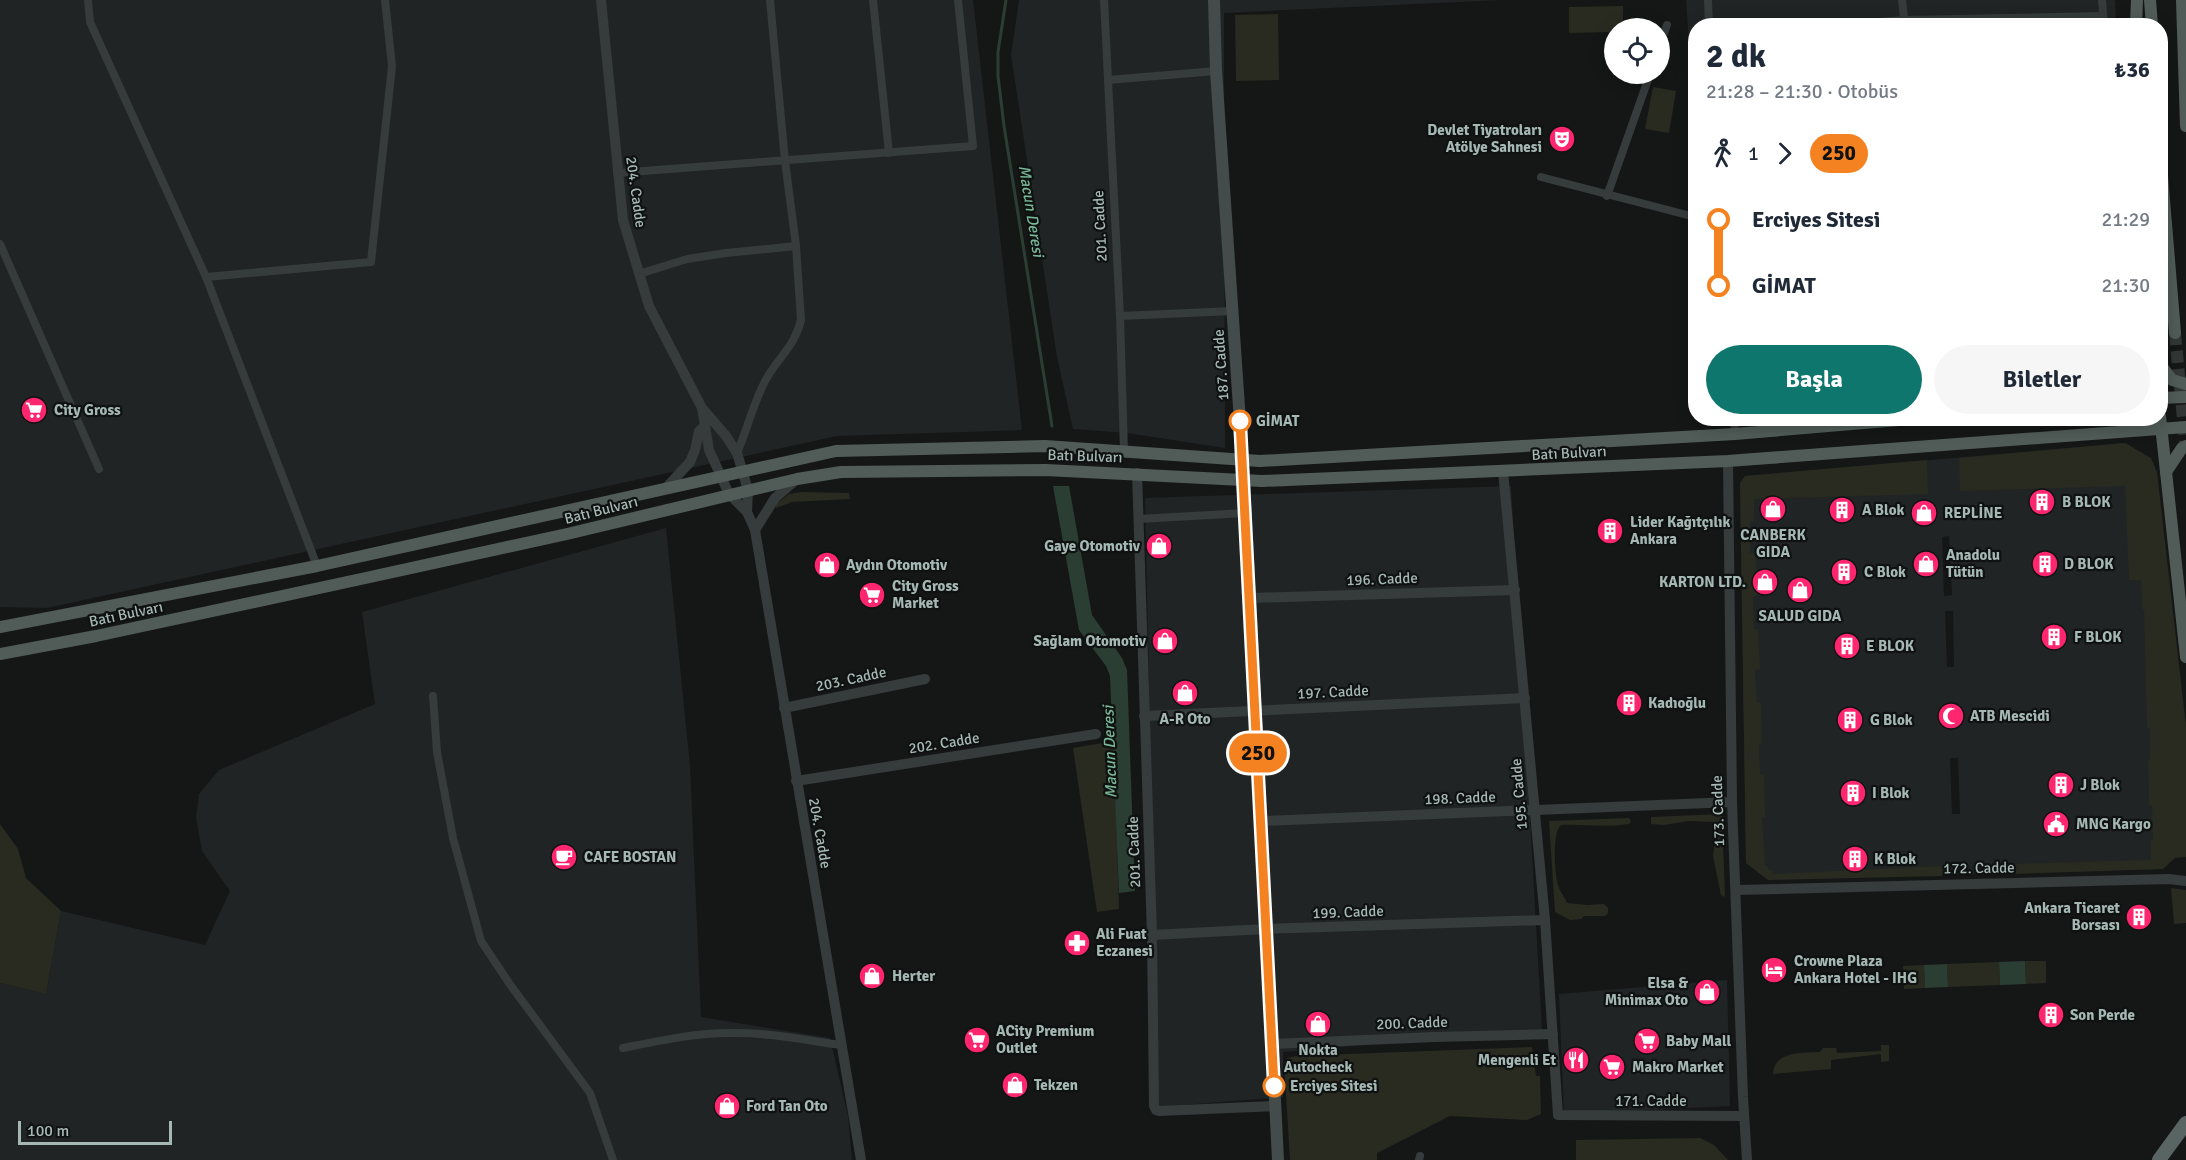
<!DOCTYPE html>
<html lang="tr">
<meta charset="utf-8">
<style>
body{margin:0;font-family:Signika,sans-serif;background:#f6f6f7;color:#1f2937;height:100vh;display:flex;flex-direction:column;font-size:22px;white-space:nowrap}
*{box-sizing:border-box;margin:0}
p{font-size:20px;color:#747a83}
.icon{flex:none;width:33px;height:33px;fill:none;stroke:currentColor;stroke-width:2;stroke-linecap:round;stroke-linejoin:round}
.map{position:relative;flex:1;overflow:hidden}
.details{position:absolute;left:1688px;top:18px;width:480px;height:408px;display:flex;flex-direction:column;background:#fff;border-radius:24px;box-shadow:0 3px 15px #0003}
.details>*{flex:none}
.badge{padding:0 12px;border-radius:20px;font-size:21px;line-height:39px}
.controls{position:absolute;left:1604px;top:18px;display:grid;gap:12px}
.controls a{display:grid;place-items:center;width:66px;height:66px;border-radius:50%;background:#fff;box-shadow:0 3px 15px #0003;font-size:30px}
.scale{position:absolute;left:18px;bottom:15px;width:154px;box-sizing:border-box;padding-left:6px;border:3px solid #a5b8b3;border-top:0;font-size:16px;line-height:21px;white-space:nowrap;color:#a5b8b3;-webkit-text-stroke:4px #101212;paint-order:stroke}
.map>.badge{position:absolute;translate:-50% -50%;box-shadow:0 0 0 3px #fff}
.legs{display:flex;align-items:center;gap:9px;height:66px;padding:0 18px;font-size:20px}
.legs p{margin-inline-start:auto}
.overview{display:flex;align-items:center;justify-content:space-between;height:102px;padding:0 18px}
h1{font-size:33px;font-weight:700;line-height:45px}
.primary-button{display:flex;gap:12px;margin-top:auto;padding:12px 18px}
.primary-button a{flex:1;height:69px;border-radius:36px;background:#0f766e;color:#fff;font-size:24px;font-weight:700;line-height:69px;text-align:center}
.primary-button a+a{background:#f6f6f7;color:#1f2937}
ul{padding:0 18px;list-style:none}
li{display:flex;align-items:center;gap:21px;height:66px;font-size:22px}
li i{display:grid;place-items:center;width:9px;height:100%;margin:0 8px;background:currentColor}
li i::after{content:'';width:15px;height:15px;margin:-8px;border:4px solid;border-radius:50%;background:#fff}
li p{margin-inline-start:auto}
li:first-child i{background:linear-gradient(#0000 50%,currentColor 0)}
li:last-child i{background:linear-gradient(currentColor 50%,#0000 0)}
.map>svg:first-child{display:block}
</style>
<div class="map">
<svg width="2186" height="1160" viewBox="0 0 2186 1160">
<rect width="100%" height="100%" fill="#151717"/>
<g fill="#212424" fill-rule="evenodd">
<path d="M0,0h973l49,430 -185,6 -790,172 -47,-1z"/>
<path d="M1019,0h483l-278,13 1,435 -98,-15 -54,-4 -16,-72 -46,-302z"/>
<path d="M1686,0h429l1,25 -421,1v103z"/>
<path d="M2125,443l8,5 30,421 -395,11 -22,-17 -6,-380 5,-7zM1949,536l3,59 -8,1 -2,-59zM1945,611h8l1,56h-7zM1950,758h8l2,56h-8z"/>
<path d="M1511,486l31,544 -259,22v45l-125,10 -13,-609z"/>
<path d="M666,528l24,238 11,251 129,21 18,78 4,44h-852v-177l46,11 15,-83 144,34 25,-54 -28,-40 -6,-33 3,-24 20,-24 156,-66 -13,-92z"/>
<path d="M1727,980l3,126 -166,8 -5,-120z"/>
</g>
<g fill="#292a20">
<path d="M1623,6v22h-9v4l-45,1v-26z"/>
<path d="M1278,14l1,66 -43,1 -1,-66z"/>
<path d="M1653,87l23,4 -7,42 -24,-4z"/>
<path d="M2125,443l26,15 6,14 29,254v131l-11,1 -12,11 -187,6v-10l175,-5v-19l2,-1 -1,-34 -3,-1 -1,-46h2v-31h-3l-3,-119h-2l-1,-29h-12l-4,-94 -165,5 -1,-33z"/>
<path d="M1927,460l1,34 -174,5v22h-4v32h6l1,43 -4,1 1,32h4l2,40 -5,1 2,32 4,1 1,41h-3l1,30 4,1 1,42 -3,1 3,48h3v4h4l1,4 169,-8v10l-174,4 -22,-17 -6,-380 5,-7z"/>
<path d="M802,492l47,1 1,6 -58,3 -16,6v-4l13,-10z"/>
<path d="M1114,741l5,168 -22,3 -24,-164z"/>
<path d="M1722,814l3,83 -4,-2 -8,-39 4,-29 -4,-5 -24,-1 -25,4 -13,-1v-7z"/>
<path d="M1629,818l2,3 -2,3c-26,4 -44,0 -68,1 -9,7 -6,44 -4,56 1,8 7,15 10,22l20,2 17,-1 4,4v5l-3,3h-21l-3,3 -11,1 -15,-8 -6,-91z"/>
<path d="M0,824l18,25 8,29 35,33 -15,83 -46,-11z"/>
<path d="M2171,888l15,2v33l-12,1z"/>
<path d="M2025,961h21v22l-20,1z"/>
<path d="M1999,962l1,23 -52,2 -1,-23z"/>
<path d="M1924,965l1,23 -21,1 -1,-23z"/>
<path d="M1881,1045h8v16l-8,1v-8l-50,6v9l-58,5c1,-23 29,-21 47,-22l3,-4h13l1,5 44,-2z"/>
<path d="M1532,1047l4,29h4l1,38 -14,6 -77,-4 -73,37v7h-87l-6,-98 3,-4 9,-2z"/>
<path d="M1700,1138l14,7 14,15h-152v-20z"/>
</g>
<g fill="#2b3e34">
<path d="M1053,486h16l23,129 30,43 5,12 8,221 -16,2 -9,-217 -4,-10 -27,-36z"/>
<path d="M2025,961l1,23 -26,1 -1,-23z"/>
<path d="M1947,964l1,23 -23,1 -1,-23z"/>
</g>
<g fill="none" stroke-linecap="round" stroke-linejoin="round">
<path stroke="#2b3e34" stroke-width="3" d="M1006,0l-8,52v24l6,50 48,300"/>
<path stroke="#323736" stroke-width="12" stroke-dasharray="12 6" stroke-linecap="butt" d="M2175,333l11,118"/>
<g stroke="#353c3b" stroke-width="8">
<path d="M88,0l2,22 116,255 111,289"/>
<path d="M873,0l16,153"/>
<path d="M1104,0l16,316 4,135"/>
<path d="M1708,0l1,26"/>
<path d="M1902,0l3,26"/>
<path d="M2102,0l2,26"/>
<path d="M1829,26l75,-6 199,-4"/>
<path d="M1659,47l8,-22"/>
<path d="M1108,80l108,-9"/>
<path d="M617,173l356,-27 -15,-146"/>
<path d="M1541,177l154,40"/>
<path d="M1607,196l43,-122"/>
<path d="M0,244l99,225"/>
<path d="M639,274l48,-15 39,-6 70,-7"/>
<path d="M206,277l165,-15 21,-196 -7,-66"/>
<path d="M1120,316l113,-5"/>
<path d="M1734,418l1,16"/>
<path d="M737,453c11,-25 17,-54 31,-77 12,-20 27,-31 33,-56l-5,-74 -11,-85 -15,-161"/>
<path d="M1139,519l106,-6"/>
<path d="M433,696l4,56 16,86 28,103 28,42 81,110 23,67"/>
<path d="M623,1048c35,-7 71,-15 106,-15 38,-1 75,7 112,12"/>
<path d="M1419,1160l1,-4"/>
</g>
<g stroke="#353c3b" stroke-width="10">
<path d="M601,0l22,220 26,86 53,102 24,28 11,17 11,37 -1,22"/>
<path d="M702,408l7,42 20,44 18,18 8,18 106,630"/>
<path d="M1728,461l4,341 11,295 4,63"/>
<path d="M1503,471l42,449 13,195 186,1"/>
<path d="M1137,473l15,462 2,171 2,4 3,1 116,-5"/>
<path d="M666,488l24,-26 5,-12 4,-19 6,-5"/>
<path d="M755,530l20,-32 22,-19"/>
<path d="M1250,598l265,-8"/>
<path d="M784,708l141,-29"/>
<path d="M1144,716l381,-18"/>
<path d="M796,781l300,-47"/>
<path d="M1261,821l471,-19"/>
<path d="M1736,890l433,-11 17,2"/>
<path d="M1152,935l114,-6 279,-9"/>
<path d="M1272,1044l163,-7 118,-3"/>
</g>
<path stroke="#434c4a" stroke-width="12" d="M1214,0l2,71 28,409 34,680"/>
<g stroke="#515c59" stroke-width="12">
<path d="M2150,0l2,26"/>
<path d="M2182,0l4,126"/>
<path d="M2136,26l1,-26"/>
<path d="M2160,151l15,182"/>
<path d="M2160,364l12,16 14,4"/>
<path d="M2160,398l26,-1"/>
<path d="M2160,416l26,241"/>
<path d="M2166,472l16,-24 4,-2"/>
<path d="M0,627l317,-61 519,-115 209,-5 215,15 475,-27 188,-16"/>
<path d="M0,654l96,-18 265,-57 206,-45 230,-55 44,-7 205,-2 216,11 466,-20 458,-34"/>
</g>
<path stroke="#596562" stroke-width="14" d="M2159,1160l27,-37"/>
</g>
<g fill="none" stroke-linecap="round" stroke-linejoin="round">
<defs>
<path id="line-1" d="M1240,421l34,665"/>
</defs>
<use href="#line-1" stroke="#fff" stroke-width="14"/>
<use href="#line-1" stroke="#f58220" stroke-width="9"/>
</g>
<defs>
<symbol id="theatre-disc" viewBox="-11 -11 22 22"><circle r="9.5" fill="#ff256e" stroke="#101212"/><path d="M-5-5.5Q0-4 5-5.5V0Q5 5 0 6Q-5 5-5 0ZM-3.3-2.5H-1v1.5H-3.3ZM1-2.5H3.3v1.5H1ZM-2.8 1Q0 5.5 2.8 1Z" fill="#fff"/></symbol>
<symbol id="supermarket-disc" viewBox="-11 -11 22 22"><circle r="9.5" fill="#ff256e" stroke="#101212"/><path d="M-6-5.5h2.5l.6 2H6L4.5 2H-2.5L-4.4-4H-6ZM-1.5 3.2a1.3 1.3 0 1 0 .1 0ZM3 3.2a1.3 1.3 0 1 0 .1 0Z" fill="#fff"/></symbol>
<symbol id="building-disc" viewBox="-11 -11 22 22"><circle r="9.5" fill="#ff256e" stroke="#101212"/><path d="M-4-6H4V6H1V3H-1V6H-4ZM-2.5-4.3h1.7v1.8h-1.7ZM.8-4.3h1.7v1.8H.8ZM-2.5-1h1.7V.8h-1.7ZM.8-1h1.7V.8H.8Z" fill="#fff"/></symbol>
<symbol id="shop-disc" viewBox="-11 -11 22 22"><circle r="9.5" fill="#ff256e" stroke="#101212"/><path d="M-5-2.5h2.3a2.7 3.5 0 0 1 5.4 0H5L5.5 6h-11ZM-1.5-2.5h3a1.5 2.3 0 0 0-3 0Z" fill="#fff"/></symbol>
<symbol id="mosque-disc" viewBox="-11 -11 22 22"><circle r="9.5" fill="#ff256e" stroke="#101212"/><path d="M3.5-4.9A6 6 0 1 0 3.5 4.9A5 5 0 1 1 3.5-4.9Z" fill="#fff"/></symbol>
<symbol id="civic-disc" viewBox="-11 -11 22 22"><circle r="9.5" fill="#ff256e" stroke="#101212"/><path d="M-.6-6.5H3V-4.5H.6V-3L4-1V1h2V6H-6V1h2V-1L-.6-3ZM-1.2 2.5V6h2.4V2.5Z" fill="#fff"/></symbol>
<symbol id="cafe-disc" viewBox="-11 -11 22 22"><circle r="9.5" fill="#ff256e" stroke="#101212"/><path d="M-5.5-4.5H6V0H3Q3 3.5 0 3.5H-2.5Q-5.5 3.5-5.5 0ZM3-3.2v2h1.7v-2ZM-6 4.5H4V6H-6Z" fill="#fff"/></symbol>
<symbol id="pharmacy-disc" viewBox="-11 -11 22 22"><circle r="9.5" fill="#ff256e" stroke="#101212"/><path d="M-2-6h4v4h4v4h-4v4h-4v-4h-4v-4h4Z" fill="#fff"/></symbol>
<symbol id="hotel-disc" viewBox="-11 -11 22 22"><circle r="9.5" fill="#ff256e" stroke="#101212"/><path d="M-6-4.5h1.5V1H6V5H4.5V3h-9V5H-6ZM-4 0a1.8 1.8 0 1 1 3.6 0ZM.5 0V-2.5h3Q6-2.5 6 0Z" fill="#fff"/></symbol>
<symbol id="restaurant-disc" viewBox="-11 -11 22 22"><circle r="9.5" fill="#ff256e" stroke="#101212"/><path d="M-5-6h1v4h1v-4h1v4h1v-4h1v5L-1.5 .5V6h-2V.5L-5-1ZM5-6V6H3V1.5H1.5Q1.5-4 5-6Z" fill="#fff"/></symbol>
</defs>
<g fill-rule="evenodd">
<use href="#theatre-disc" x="1547" y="124" width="30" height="30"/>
<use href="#supermarket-disc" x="19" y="395" width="30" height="30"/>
<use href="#building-disc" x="2027" y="487" width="30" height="30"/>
<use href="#shop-disc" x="1758" y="494" width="30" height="30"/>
<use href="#building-disc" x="1827" y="495" width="30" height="30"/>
<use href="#shop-disc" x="1909" y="498" width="30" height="30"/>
<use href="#building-disc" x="1595" y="516" width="30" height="30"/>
<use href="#shop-disc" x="1144" y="531" width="30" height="30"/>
<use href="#shop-disc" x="1911" y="549" width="30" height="30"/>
<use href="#building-disc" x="2030" y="549" width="30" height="30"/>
<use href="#shop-disc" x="812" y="550" width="30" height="30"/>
<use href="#building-disc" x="1829" y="557" width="30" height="30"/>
<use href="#shop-disc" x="1750" y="567" width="30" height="30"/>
<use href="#shop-disc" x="1785" y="575" width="30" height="30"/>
<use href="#supermarket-disc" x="857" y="580" width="30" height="30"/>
<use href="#building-disc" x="2039" y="622" width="30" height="30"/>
<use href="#shop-disc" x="1150" y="626" width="30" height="30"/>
<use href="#building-disc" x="1832" y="631" width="30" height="30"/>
<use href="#shop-disc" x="1170" y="678" width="30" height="30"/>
<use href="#building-disc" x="1614" y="688" width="30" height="30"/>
<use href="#mosque-disc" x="1936" y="701" width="30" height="30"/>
<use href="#building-disc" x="1835" y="705" width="30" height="30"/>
<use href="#building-disc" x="2046" y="770" width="30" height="30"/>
<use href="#building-disc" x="1838" y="778" width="30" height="30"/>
<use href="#civic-disc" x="2041" y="809" width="30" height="30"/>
<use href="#cafe-disc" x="549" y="842" width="30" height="30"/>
<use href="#building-disc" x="1840" y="844" width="30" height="30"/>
<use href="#building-disc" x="2124" y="902" width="30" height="30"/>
<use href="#pharmacy-disc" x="1062" y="928" width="30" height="30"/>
<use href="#hotel-disc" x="1759" y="955" width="30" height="30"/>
<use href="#shop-disc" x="857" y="961" width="30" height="30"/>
<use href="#shop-disc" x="1692" y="977" width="30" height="30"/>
<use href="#building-disc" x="2036" y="1000" width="30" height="30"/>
<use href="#shop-disc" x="1303" y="1009" width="30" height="30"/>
<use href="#supermarket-disc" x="962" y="1025" width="30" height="30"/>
<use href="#supermarket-disc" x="1632" y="1026" width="30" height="30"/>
<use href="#restaurant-disc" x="1561" y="1045" width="30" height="30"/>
<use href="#supermarket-disc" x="1597" y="1052" width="30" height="30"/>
<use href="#shop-disc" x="1000" y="1070" width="30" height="30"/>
<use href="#shop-disc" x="712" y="1091" width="30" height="30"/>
</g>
<g fill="#fff" stroke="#f58220" stroke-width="3">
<circle cx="1240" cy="421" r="10"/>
<circle cx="1274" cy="1086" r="10"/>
</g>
<g text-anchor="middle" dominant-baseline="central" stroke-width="4.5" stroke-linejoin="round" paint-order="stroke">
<g font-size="15" font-weight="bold" fill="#a5b8b3" stroke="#101212" text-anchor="start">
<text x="1542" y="130" text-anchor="end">Devlet Tiyatroları<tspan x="1542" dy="17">Atölye Sahnesi</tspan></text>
<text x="54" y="410">City Gross</text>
<text x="2062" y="502">B BLOK</text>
<text x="1862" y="510">A Blok</text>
<text x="1944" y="513">REPLİNE</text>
<text x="1630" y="522">Lider Kağıtçılık<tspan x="1630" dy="17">Ankara</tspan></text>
<text x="1773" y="535" text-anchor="middle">CANBERK<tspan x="1773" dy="17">GIDA</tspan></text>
<text x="1140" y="546" text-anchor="end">Gaye Otomotiv</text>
<text x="1946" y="555">Anadolu<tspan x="1946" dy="17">Tütün</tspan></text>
<text x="2064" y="564">D BLOK</text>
<text x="846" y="565">Aydın Otomotiv</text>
<text x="1864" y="572">C Blok</text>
<text x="1746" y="582" text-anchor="end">KARTON LTD.</text>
<text x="892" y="586">City Gross<tspan x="892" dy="17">Market</tspan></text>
<text x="1800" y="616" text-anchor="middle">SALUD GIDA</text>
<text x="2074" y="637">F BLOK</text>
<text x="1146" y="641" text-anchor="end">Sağlam Otomotiv</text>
<text x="1866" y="646">E BLOK</text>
<text x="1648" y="703">Kadıoğlu</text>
<text x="1970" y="716">ATB Mescidi</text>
<text x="1185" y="719" text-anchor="middle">A-R Oto</text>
<text x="1870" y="720">G Blok</text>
<text x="2080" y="785">J Blok</text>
<text x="1872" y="793">I Blok</text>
<text x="2076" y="824">MNG Kargo</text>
<text x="584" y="857">CAFE BOSTAN</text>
<text x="1874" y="859">K Blok</text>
<text x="2120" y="908" text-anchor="end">Ankara Ticaret<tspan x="2120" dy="17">Borsası</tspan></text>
<text x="1096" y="934">Ali Fuat<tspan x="1096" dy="17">Eczanesi</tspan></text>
<text x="1794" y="961">Crowne Plaza<tspan x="1794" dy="17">Ankara Hotel - IHG</tspan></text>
<text x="892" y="976">Herter</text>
<text x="1688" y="983" text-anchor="end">Elsa &amp;<tspan x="1688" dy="17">Minimax Oto</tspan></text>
<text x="2070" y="1015">Son Perde</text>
<text x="996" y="1031">ACity Premium<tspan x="996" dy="17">Outlet</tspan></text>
<text x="1666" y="1041">Baby Mall</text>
<text x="1318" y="1050" text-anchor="middle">Nokta<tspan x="1318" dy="17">Autocheck</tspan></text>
<text x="1556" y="1060" text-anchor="end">Mengenli Et</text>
<text x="1632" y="1067">Makro Market</text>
<text x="1034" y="1085">Tekzen</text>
<text x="746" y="1106">Ford Tan Oto</text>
</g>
<g font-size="15" fill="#a5b8b3" stroke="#101212">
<text transform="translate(636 192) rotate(82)">204. Cadde</text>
<text transform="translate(1100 226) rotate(-93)">201. Cadde</text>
<text transform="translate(1221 365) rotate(-94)">187. Cadde</text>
<text transform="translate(1569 453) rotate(-3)">Batı Bulvarı</text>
<text transform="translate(1085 456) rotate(2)">Batı Bulvarı</text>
<text transform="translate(601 510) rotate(-14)">Batı Bulvarı</text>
<text transform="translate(1382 579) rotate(-2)">196. Cadde</text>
<text transform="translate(126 614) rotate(-12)">Batı Bulvarı</text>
<text transform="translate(851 679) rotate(-12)">203. Cadde</text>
<text transform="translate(1333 692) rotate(-3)">197. Cadde</text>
<text transform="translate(944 743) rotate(-9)">202. Cadde</text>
<text transform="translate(1519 794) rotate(-95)">195. Cadde</text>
<text transform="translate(1460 798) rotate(-2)">198. Cadde</text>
<text transform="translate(1718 811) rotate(-92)">173. Cadde</text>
<text transform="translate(820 833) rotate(80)">204. Cadde</text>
<text transform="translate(1134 852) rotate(-92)">201. Cadde</text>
<text transform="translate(1979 868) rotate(-1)">172. Cadde</text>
<text transform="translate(1348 912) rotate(-2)">199. Cadde</text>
<text transform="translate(1412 1023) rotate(-2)">200. Cadde</text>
<text x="1651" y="1101">171. Cadde</text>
</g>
<g font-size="15" font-weight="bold" fill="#a5b8b3" stroke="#101212" text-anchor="start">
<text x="1256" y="421">GİMAT</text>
<text x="1290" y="1086">Erciyes Sitesi</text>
</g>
<g font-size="16" font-style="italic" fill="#78b796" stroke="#101212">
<text transform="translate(1031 211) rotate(81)">Macun Deresi</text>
<text transform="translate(1110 752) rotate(-92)">Macun Deresi</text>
</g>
</g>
</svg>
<div class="controls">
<a><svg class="icon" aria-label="locate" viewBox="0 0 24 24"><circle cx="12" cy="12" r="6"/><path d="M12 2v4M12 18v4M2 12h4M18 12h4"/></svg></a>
</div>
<div class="scale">100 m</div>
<b class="badge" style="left:1258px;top:753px;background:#f58220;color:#111">250</b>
<section class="details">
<div class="overview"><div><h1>2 dk</h1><p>21:28 – 21:30 · Otobüs</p></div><b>₺36</b></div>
<div class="legs"><svg class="icon" aria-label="walk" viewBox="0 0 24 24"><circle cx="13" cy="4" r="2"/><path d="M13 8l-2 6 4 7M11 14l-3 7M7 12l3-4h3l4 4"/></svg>1<svg class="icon" aria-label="forward" viewBox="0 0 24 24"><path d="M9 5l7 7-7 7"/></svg><b class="badge" style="background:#f58220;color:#111">250</b></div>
<ul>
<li><i style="color:#f58220"></i><b>Erciyes Sitesi</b><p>21:29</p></li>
<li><i style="color:#f58220"></i><b>GİMAT</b><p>21:30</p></li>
</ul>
<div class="primary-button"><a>Başla</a><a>Biletler</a></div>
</section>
</div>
